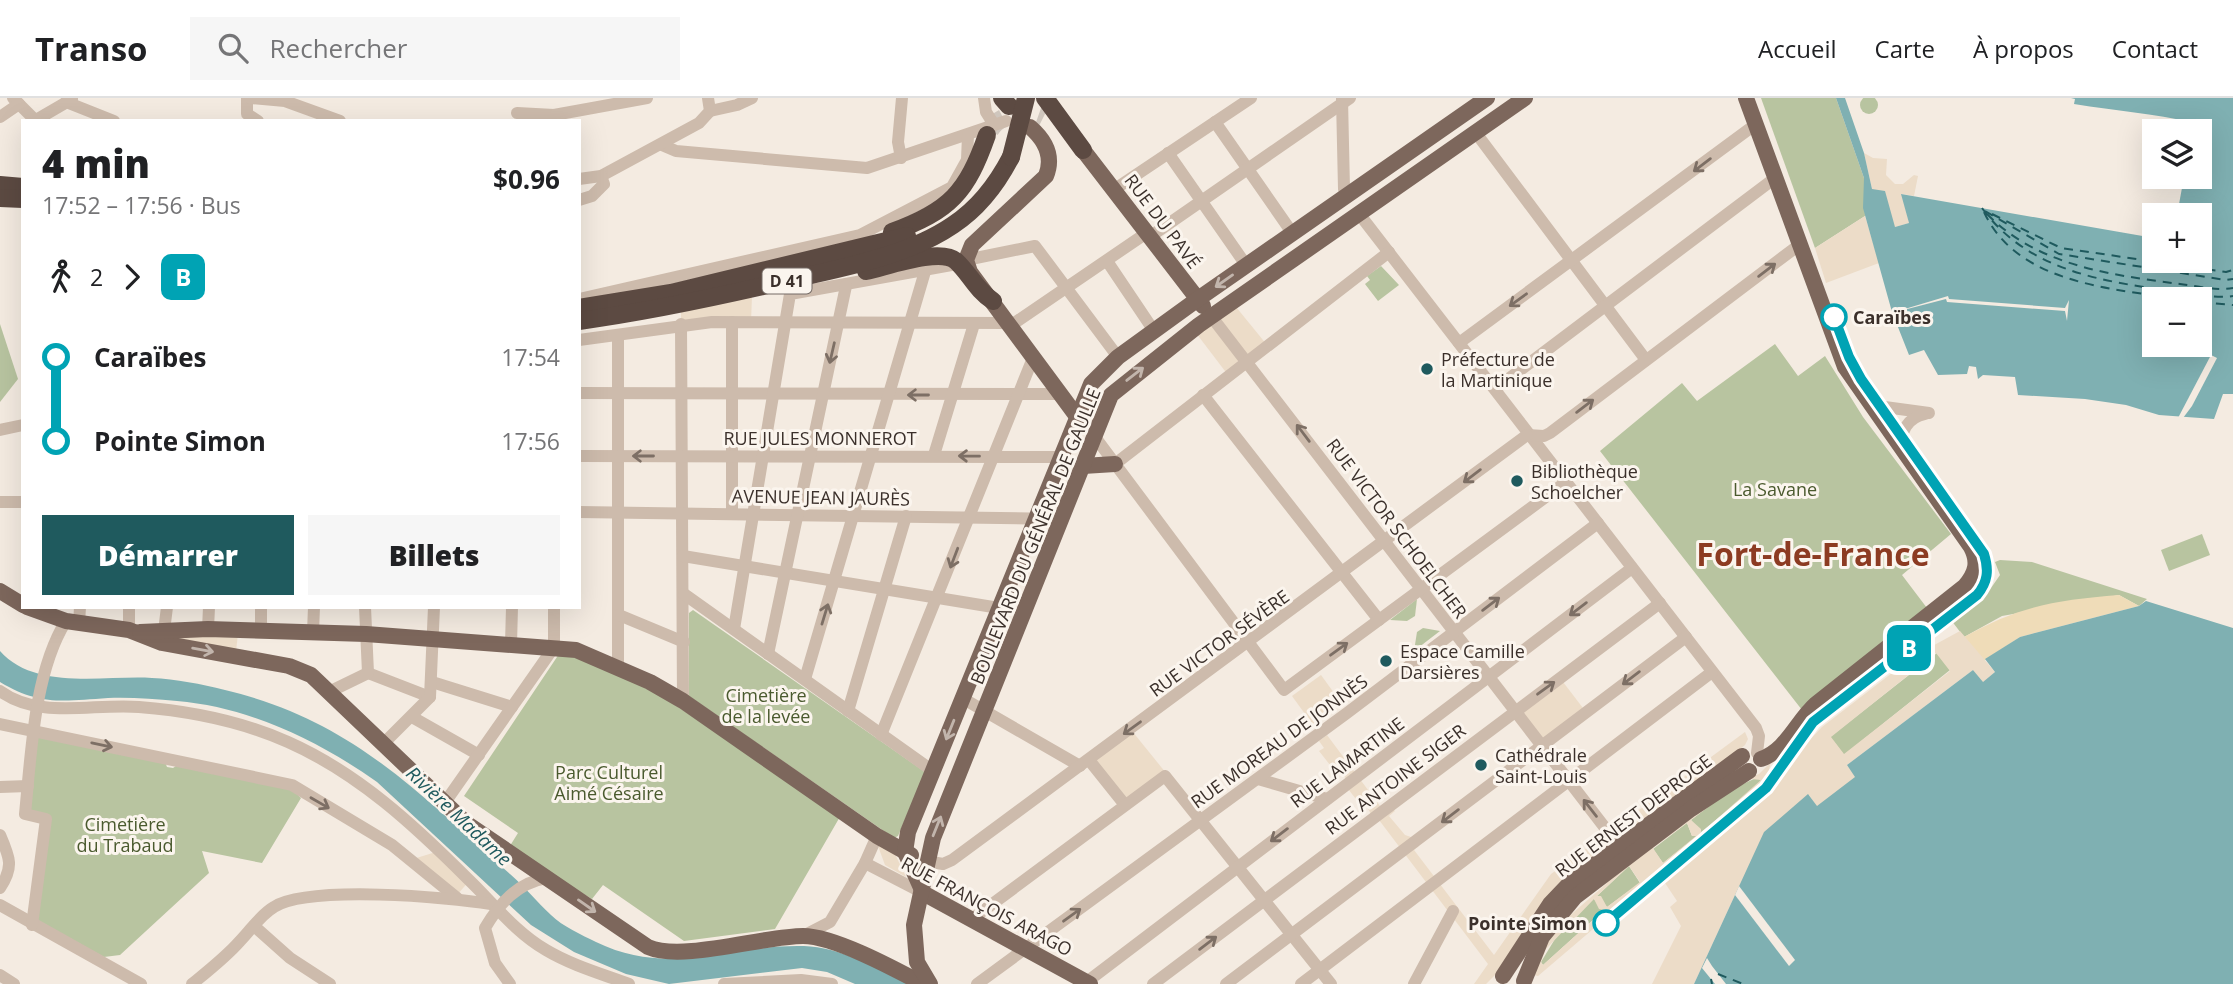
<!DOCTYPE html>
<html lang="fr">
<meta charset="utf-8">
<style>
body{margin:0;font-family:"Open Sans",sans-serif;background:#f6f6f6;color:#202124;height:100vh;display:flex;flex-direction:column;font-size:26px;white-space:nowrap}
*{box-sizing:border-box;margin:0}
p{font-size:23px;color:#757577}
.icon{flex:none;width:38px;height:38px;fill:none;stroke:currentColor;stroke-width:2;stroke-linecap:round;stroke-linejoin:round}
.map{position:relative;flex:1;overflow:hidden}
.drawer{position:absolute;left:21px;top:21px;width:560px;height:490px;display:flex;flex-direction:column;background:#fff;border-radius:0px;box-shadow:0 7px 28px #0002}
.drawer>*{flex:none}
.badge{padding:0 14px;border-radius:10px;font-size:24px;line-height:46px}
.fabs{position:absolute;left:2142px;top:21px;display:grid;gap:14px}
.fabs a{display:grid;place-items:center;width:70px;height:70px;border-radius:0px;background:#fff;box-shadow:0 7px 28px #0002;font-size:35px}
.map>.badge{position:absolute;translate:-50% -50%;box-shadow:0 0 0 4px #fff}
.legs{display:flex;align-items:center;gap:10px;height:77px;padding:0 21px;font-size:23px}
.legs p{margin-inline-start:auto}
.overview{display:flex;align-items:center;justify-content:space-between;height:119px;padding:0 21px}
h1{font-size:38px;font-weight:800;line-height:52px}
.button{display:flex;gap:14px;margin-top:auto;padding:14px 21px}
.button a{flex:1;height:80px;border-radius:0px;background:#1f5a5e;color:#fff;font-size:28px;font-weight:800;line-height:80px;text-align:center}
.button a+a{background:#f6f6f6;color:#202124}
ul{padding:0 21px;list-style:none}
li{display:flex;align-items:center;gap:24px;height:84px;font-size:26px}
li i{display:grid;place-items:center;width:10px;height:100%;margin:0 9px;background:currentColor}
li i::after{content:'';width:18px;height:18px;margin:-9px;border:5px solid;border-radius:50%;background:#fff}
li p{margin-inline-start:auto}
li:first-child i{background:linear-gradient(#0000 50%,currentColor 0)}
li:last-child i{background:linear-gradient(currentColor 50%,#0000 0)}
header{display:flex;align-items:center;gap:42px;box-sizing:border-box;height:98px;padding:0 35px;background:#fff;border-bottom:2px solid #e0e0e0}
header strong{font-size:33px}
nav{display:flex;gap:38px;margin-inline-start:auto;font-size:24px}
.search{width:490px;height:63px;background:#f6f6f6;display:flex;align-items:center;gap:18px;box-sizing:border-box;padding:0 24px;border-radius:0px;color:#757577;font-size:26px}
.map>svg:first-child{display:block}
</style>
<header>
<strong>Transo</strong>
<div class="search"><svg class="icon" aria-label="search" viewBox="0 0 24 24"><circle cx="10" cy="10" r="6"/><path d="M15 15l6 6"/></svg>Rechercher</div>
<nav><a>Accueil</a><a>Carte</a><a>À propos</a><a>Contact</a></nav>
</header>
<div class="map">
<svg width="2233" height="886" viewBox="0 0 2233 886">
<rect width="100%" height="100%" fill="#f4ebe1"/>
<g fill="#b8c4a0">
<circle cx="1869" cy="7" r="9"/>
<path d="M1761,0h75l28,80 1,38 -50,32z"/>
<path d="M1381,168l18,19 -21,16 -13,-17 5,-4 -3,-4z"/>
<path d="M0,226l18,55 -18,23z"/>
<path d="M1775,246l23,32 27,-20 38,61 88,117 -49,41 25,33 -123,97 -2,5 -202,-259 82,-68 15,18z"/>
<path d="M2202,436l8,21 -41,16 -8,-21z"/>
<path d="M2000,462l32,2 115,37 -8,7 -20,-11 -117,21 -38,21 -13,-17 40,-32 9,-13 -5,-13z"/>
<path d="M1417,501l-2,17 -8,5 -17,-1z"/>
<path d="M693,512l232,162 -27,64 -4,2 -205,-142v-83z"/>
<path d="M1423,530l17,3 -26,20 3,-19z"/>
<path d="M561,553l84,34 196,130 -66,114 -91,12 -81,-56 -11,14 -84,-50 10,-16 -54,-37z"/>
<path d="M1937,555l13,17 -106,85 -14,-18z"/>
<path d="M38,637l127,27 2,5 6,1 6,-4 113,25 9,9 -39,65 -60,-12 7,22 -89,82 -16,2 -69,-37 14,-102 -21,-6z"/>
<path d="M1756,680l5,2 -5,7 -56,46 -9,-13 39,-30z"/>
<path d="M1687,725l5,13h5l-34,27 -10,-14z"/>
<path d="M1629,768l11,17 -33,24 -10,-11z"/>
<path d="M1593,800l11,12 -61,55 -2,-3 17,-28z"/>
</g>
<path fill="#efdcb8" d="M2119,497l20,11 -119,31 -37,24 -19,-24c55,-31 92,-37 155,-42z"/>
<g fill="#ecdcc8" fill-rule="evenodd">
<path d="M1864,55l9,5 14,1 -1,16 9,9h8l11,-9 4,1 -4,20 -12,-2 7,29 -14,4 -23,-38z"/>
<path d="M1865,118l14,47 -53,20 -11,-35z"/>
<path d="M752,198l-1,26 -70,2v-19z"/>
<path d="M1232,204l35,43 -39,30 -35,-46z"/>
<path d="M1960,533l35,41 -12,11 -10,-13 -126,95 9,12 -39,30 -8,-12 -74,100 -41,89h-42l29,-58 -11,-19 7,-6 -12,-18 101,-85 18,-31 38,-40 92,-71zM1936,555l14,18 -106,83 -13,-17z"/>
<path d="M167,534l71,1 -2,19 -70,-10z"/>
<path d="M1321,577l21,29 -29,21 -21,-29z"/>
<path d="M1560,580l26,34 -44,34 -27,-35z"/>
<path d="M1132,633l34,42 -41,31 -33,-43z"/>
<path d="M1745,634l3,7 -3,6 -35,27 -88,64 -4,2 -6,-8z"/>
<path d="M1327,637l53,71 6,-4 9,9 -6,5 16,19 9,3 5,8 -5,4 80,105 57,-81 54,-39 7,7 -16,16 -14,5 -23,20 -61,89 -12,12h-12l14,-20 -109,-144 -8,-6 -8,-14 -4,3 -14,-18 1,-6 -8,-11 -4,2 -15,-19 5,-3 -5,-7z"/>
<path d="M1771,664l-4,15 -10,12 -185,158 -34,29 -5,-1 17,-37 16,-19 40,-35 5,-8 129,-95 19,-7zM1751,681l10,1 -60,53v-4l-10,-9 40,-30zM1687,725l5,13h4l-33,27 -10,-15zM1629,768l11,16 -33,25 -6,-11h-4zM1594,801l5,10 5,1 -61,55 -2,-3 5,-13z"/>
<path d="M878,748l9,1 8,7 11,23 -21,-12z"/>
<path d="M439,753l31,29 -13,15 -47,-35z"/>
</g>
<g fill="#7fb0b2" fill-rule="evenodd">
<path d="M1836,0h9l19,55 8,36 13,2 10,36 14,-4 -8,-29 253,44v23h46v-46h-23l7,-38h16v-46h-7l1,-8c-42,-10 -77,-12 -120,-19l1,-5 -4,-1h162v296h-10l-9,25 -55,-4 -33,-10 -41,-6 -67,-4 -3,-18 -32,-2 -5,4 -2,-12 -7,-1 -2,8 -29,1 -14,-25 -15,5 -17,-43 -29,-104 1,-30zM2154,201h46v46h-46z"/>
<path d="M2146,503l87,27v356h-539l70,-152 44,-38 9,12 38,-29 -8,-12 126,-95 10,12 12,-10 -10,-13 35,-22 119,-31z"/>
<path d="M0,553c35,40 105,24 152,27 24,1 49,6 73,12 127,30 192,102 285,184 15,13 27,28 41,41 11,11 31,20 45,27 74,36 134,2 208,4 35,1 74,22 104,38h-53l-28,-12 -25,-4 -133,16 -43,-10 -52,-22 -43,-27 -154,-143c-58,-41 -128,-75 -200,-81 -23,-2 -47,-4 -69,-3 -45,3 -68,8 -108,-16z"/>
</g>
<g fill="#f4ebe1">
<path d="M1948,198l1,3 116,9 4,-8 -2,21 -2,-10 -118,-9 -1,-3 -58,15z"/>
<path d="M2211,257l6,3 -25,48 -9,12h-5z"/>
<path d="M1739,788l56,74 -6,6 -54,-71z"/>
<path d="M1707,860l5,8 14,18h-11l-13,-16z"/>
</g>
<g fill="none" stroke-linecap="round" stroke-linejoin="round">
<g stroke="#1f5a5e" stroke-width="2" stroke-dasharray="9 7" stroke-linecap="butt">
<path d="M1982,110c45,62 120,74 192,83 19,2 40,8 59,5"/>
<path d="M1985,113l74,43 167,26 7,-1"/>
<path d="M1984,114c33,72 129,77 197,87"/>
<path d="M1987,116c51,52 124,61 193,70 17,2 36,7 53,4"/>
<path d="M1992,116l69,34 165,24 7,-2"/>
<path d="M2200,204l33,3"/>
<path d="M1718,876l25,10"/>
<path d="M1711,881l1,5"/>
</g>
<path stroke="#cfc6bd" stroke-width="18" stroke-dasharray="18 9" stroke-linecap="butt" d="M990,32c11,-17 35,-21 53,-12"/>
<g stroke="#cdbbac" stroke-width="12">
<path d="M13,0l23,23"/>
<path d="M247,0v16l11,7"/>
<path d="M250,0l35,3 55,20"/>
<path d="M984,0l2,14 7,11"/>
<path d="M1342,1l2,90 4,7"/>
<path d="M66,4l48,19"/>
<path d="M710,13l27,-6 15,-7"/>
<path d="M517,15l37,2 93,-17"/>
<path d="M0,19l19,-13"/>
<path d="M36,22l36,-21"/>
<path d="M1215,24l78,112"/>
<path d="M1476,35l170,227"/>
<path d="M662,47l14,6 191,17 139,-47"/>
<path d="M1168,55l78,112"/>
<path d="M901,60l-3,-16 4,-44"/>
<path d="M579,81l22,-3 98,-53 11,-12 -2,-13"/>
<path d="M1115,91l136,-91"/>
<path d="M579,102l13,-4 12,-12 -3,-8"/>
<path d="M1360,117l396,513 3,8 -2,17"/>
<path d="M1151,138l199,-138"/>
<path d="M966,162l69,-14 83,111"/>
<path d="M1107,163l47,70"/>
<path d="M579,201l281,-64 92,-48 15,-27 1,-25"/>
<path d="M1211,218l398,517 8,15v9"/>
<path d="M732,224v191"/>
<path d="M681,226l2,377"/>
<path d="M1010,228l138,-94"/>
<path d="M618,237v332"/>
<path d="M579,242l133,-18 296,1"/>
<path d="M1459,245l297,-219"/>
<path d="M1495,291l280,-211"/>
<path d="M579,295l481,1"/>
<path d="M1203,297l176,225"/>
<path d="M1870,307l59,8"/>
<path d="M0,332l23,-5"/>
<path d="M1527,337l17,1 6,-3 249,-188"/>
<path d="M1095,339l189,253 282,-208"/>
<path d="M1903,352c-4,-18 4,-32 22,-36"/>
<path d="M934,357l40,-131"/>
<path d="M579,358l483,1"/>
<path d="M1115,366l274,-212"/>
<path d="M0,404h23"/>
<path d="M579,414l483,7"/>
<path d="M683,458l316,52"/>
<path d="M684,496l249,177"/>
<path d="M619,517l65,27"/>
<path d="M79,526l1,-17"/>
<path d="M208,531l1,-22"/>
<path d="M734,531l56,-335 167,-30"/>
<path d="M129,532v-23"/>
<path d="M261,533v-24"/>
<path d="M313,534l1,-25"/>
<path d="M163,541l4,-32"/>
<path d="M511,546l1,-37"/>
<path d="M768,556l78,-368"/>
<path d="M368,575l62,24"/>
<path d="M805,581l121,-411"/>
<path d="M432,584l80,25"/>
<path d="M0,593c40,29 93,12 139,16 51,4 102,14 149,35 70,31 126,83 180,137 25,24 47,53 78,71 25,15 56,24 83,34"/>
<path d="M331,593l37,-18 -3,-66"/>
<path d="M962,600l118,68"/>
<path d="M848,613l58,-195"/>
<path d="M412,619l67,38"/>
<path d="M0,626l292,61 100,60 65,53"/>
<path d="M881,637l152,-377"/>
<path d="M384,645l46,-46 4,-90"/>
<path d="M1089,662l36,45"/>
<path d="M1258,681l69,20"/>
<path d="M0,689l28,-1"/>
<path d="M446,703l108,-154v-40"/>
<path d="M0,737c10,23 14,32 0,53"/>
<path d="M926,763l17,3 9,-4 575,-425"/>
<path d="M865,765l58,30"/>
<path d="M0,807l141,79"/>
<path d="M972,821l193,-143 166,208"/>
<path d="M32,827l14,-106 -21,-5c6,-59 9,-142 41,-193"/>
<path d="M254,828l36,32 40,26"/>
<path d="M803,838l27,-14 35,-59 12,-27"/>
<path d="M0,877l14,9"/>
<path d="M192,886c16,-13 34,-27 48,-43 11,-11 20,-26 34,-34 35,-22 174,-10 217,-3"/>
<path d="M510,886l-15,-21 -10,-35c14,-24 32,-45 61,-50"/>
<path d="M724,886l77,-4 31,4"/>
<path d="M977,886l370,-271 251,-190"/>
<path d="M1084,886l548,-416"/>
<path d="M1153,886l507,-381"/>
<path d="M1226,886l460,-347"/>
<path d="M1301,886l411,-312"/>
<path d="M1414,886l39,-73"/>
</g>
<g stroke="#7d675c" stroke-width="16">
<path d="M1746,0l99,269 126,180c8,15 5,26 -6,39l-149,118c-20,18 -29,46 -55,55"/>
<path d="M1030,29c15,13 24,29 16,49l-74,69 -6,15 4,12 111,150"/>
<path d="M1083,52l120,156"/>
<path d="M1083,368l32,-2"/>
<path d="M0,493l23,14"/>
<path d="M27,509l39,14 63,9 33,13 127,23 22,9 155,148 182,124c34,15 115,-11 155,-11 31,0 92,33 120,48"/>
<path d="M140,534l68,-3 158,5 210,16 74,32 33,19 194,135 34,19"/>
<path d="M922,792l-17,-38 3,-20 183,-448 27,-27 80,-58 289,-201"/>
<path d="M923,795l167,91"/>
<path d="M1503,878l47,-72 20,-21 172,-127"/>
<path d="M1524,883l18,-44 33,-40 116,-88 58,-38"/>
<path d="M930,886l-13,-22 -3,-37 19,-87 178,-443 88,-70 326,-227"/>
</g>
<g stroke="#5c4a42" stroke-width="18">
<path d="M1002,0l7,8"/>
<path d="M1045,0l38,52"/>
<path d="M0,87l23,2"/>
<path d="M0,100l23,1"/>
<path d="M892,134c58,-21 75,-40 95,-97"/>
<path d="M866,173c20,-4 74,-24 90,-10 14,13 20,29 37,40"/>
<path d="M579,210l92,-15 236,-57"/>
<path d="M579,223c74,-10 147,-26 219,-43 52,-12 111,-23 155,-53 26,-17 44,-41 58,-68"/>
</g>
<path stroke="#5c4a42" stroke-width="18" d="M1011,59l15,-59"/>
</g>
<defs><path id="oneway-shaft" d="M-6 0H5M1.5-3L5.5 0L1.5 3" fill="none" stroke-width="1.6" stroke-linecap="round" stroke-linejoin="round" transform="scale(1.75)"/></defs>
<g stroke="#7d6f65">
<use href="#oneway-shaft" transform="translate(1702 67) rotate(143)"/>
<use href="#oneway-shaft" transform="translate(1767 172) rotate(-37)"/>
<use href="#oneway-shaft" transform="translate(1518 202) rotate(144)"/>
<use href="#oneway-shaft" transform="translate(832 255) rotate(103)"/>
<use href="#oneway-shaft" transform="translate(918 297) rotate(180)"/>
<use href="#oneway-shaft" transform="translate(1585 308) rotate(-37)"/>
<use href="#oneway-shaft" transform="translate(1303 335) rotate(-127)"/>
<use href="#oneway-shaft" transform="translate(643 358) rotate(-180)"/>
<use href="#oneway-shaft" transform="translate(969 358) rotate(-179)"/>
<use href="#oneway-shaft" transform="translate(1472 378) rotate(143)"/>
<use href="#oneway-shaft" transform="translate(954 460) rotate(111)"/>
<use href="#oneway-shaft" transform="translate(1491 506) rotate(-37)"/>
<use href="#oneway-shaft" transform="translate(1578 511) rotate(143)"/>
<use href="#oneway-shaft" transform="translate(825 516) rotate(-73)"/>
<use href="#oneway-shaft" transform="translate(1339 551) rotate(-36)"/>
<use href="#oneway-shaft" transform="translate(1631 580) rotate(143)"/>
<use href="#oneway-shaft" transform="translate(1546 590) rotate(-36)"/>
<use href="#oneway-shaft" transform="translate(1132 630) rotate(144)"/>
<use href="#oneway-shaft" transform="translate(102 647) rotate(12)"/>
<use href="#oneway-shaft" transform="translate(320 705) rotate(30)"/>
<use href="#oneway-shaft" transform="translate(1590 710) rotate(-128)"/>
<use href="#oneway-shaft" transform="translate(1450 718) rotate(143)"/>
<use href="#oneway-shaft" transform="translate(1279 737) rotate(143)"/>
<use href="#oneway-shaft" transform="translate(1072 817) rotate(-36)"/>
<use href="#oneway-shaft" transform="translate(1208 845) rotate(-37)"/>
</g>
<g stroke="#c2b5ac">
<use href="#oneway-shaft" transform="translate(1224 183) rotate(145)"/>
<use href="#oneway-shaft" transform="translate(1135 276) rotate(-38)"/>
<use href="#oneway-shaft" transform="translate(203 552) rotate(10)"/>
<use href="#oneway-shaft" transform="translate(950 632) rotate(112)"/>
<use href="#oneway-shaft" transform="translate(937 728) rotate(-68)"/>
<use href="#oneway-shaft" transform="translate(587 808) rotate(35)"/>
</g>
<g fill="none" stroke-linecap="round" stroke-linejoin="round">
<defs>
<path id="line-1" d="M1606,825l160,-135 47,-66 164,-127c11,-13 12,-25 7,-41l-123,-175 -12,-22 -15,-40"/>
</defs>
<use href="#line-1" stroke="#fff" stroke-width="16"/>
<use href="#line-1" stroke="#00a3b4" stroke-width="10"/>
</g>
<g fill="#fff" stroke="#00a3b4" stroke-width="3.5">
<circle cx="1834" cy="219" r="12"/>
<circle cx="1606" cy="825" r="12"/>
</g>
<g fill="#1f5a5e" stroke="#fbf5ee" stroke-width="2.5">
<circle cx="1427" cy="271" r="7"/>
<circle cx="1517" cy="383" r="7"/>
<circle cx="1386" cy="563" r="7"/>
<circle cx="1481" cy="667" r="7"/>
</g>
<g text-anchor="middle" dominant-baseline="central" stroke-width="6" stroke-linejoin="round" paint-order="stroke">
<rect fill="#fbf5ee" stroke="#756b66" stroke-width="2" x="762.5" y="170.5" width="49" height="25" rx="5"/>
<g font-size="16" font-weight="bold" fill="#3b302b">
<text x="787" y="183">D 41</text>
</g>
<g font-size="18" fill="#3b302b" stroke="#fbf5ee">
<text transform="translate(1163 123) rotate(53)">RUE DU PAVÉ</text>
<text x="820" y="340">RUE JULES MONNEROT</text>
<text transform="translate(821 399) rotate(1)">AVENUE JEAN JAURÈS</text>
<text transform="translate(1397 430) rotate(53)">RUE VICTOR SCHOELCHER</text>
<text transform="translate(1035 438) rotate(-68)">BOULEVARD DU GÉNÉRAL DE GAULLE</text>
<text transform="translate(1219 545) rotate(-36)">RUE VICTOR SÉVÈRE</text>
<text transform="translate(1279 643) rotate(-36)">RUE MOREAU DE JONNÈS</text>
<text transform="translate(1347 664) rotate(-37)">RUE LAMARTINE</text>
<text transform="translate(1395 681) rotate(-37)">RUE ANTOINE SIGER</text>
<text transform="translate(1633 717) rotate(-37)">RUE ERNEST DEPROGE</text>
<text transform="translate(987 808) rotate(28)">RUE FRANÇOIS ARAGO</text>
</g>
<g font-size="18" font-weight="bold" fill="#3b302b" stroke="#fbf5ee" text-anchor="start">
<text x="1853" y="219">Caraïbes</text>
<text x="1587" y="825" text-anchor="end">Pointe Simon</text>
</g>
<g font-size="18" fill="#3b302b" stroke="#fbf5ee" text-anchor="start">
<text x="1441" y="261">Préfecture de<tspan x="1441" dy="21">la Martinique</tspan></text>
<text x="1531" y="373">Bibliothèque<tspan x="1531" dy="21">Schoelcher</tspan></text>
<text x="1400" y="553">Espace Camille<tspan x="1400" dy="21">Darsières</tspan></text>
<text x="1495" y="657">Cathédrale<tspan x="1495" dy="21">Saint-Louis</tspan></text>
</g>
<g font-size="18" fill="#4a5a2e" stroke="#fbf5ee">
<text x="1775" y="391">La Savane</text>
<text x="766" y="597">Cimetière<tspan x="766" dy="21">de la levée</tspan></text>
<text x="609" y="674">Parc Culturel<tspan x="609" dy="21">Aimé Césaire</tspan></text>
<text x="125" y="726">Cimetière<tspan x="125" dy="21">du Trabaud</tspan></text>
</g>
<g font-size="19" font-style="italic" fill="#1f5a5e" stroke="#fbf5ee">
<text transform="translate(459 718) rotate(43)">Rivière Madame</text>
</g>
<g font-size="32" font-weight="bold" fill="#8c3b22" stroke="#fbf5ee">
<text x="1813" y="455">Fort-de-France</text>
</g>
</g>
</svg>
<div class="fabs">
<a><svg class="icon" aria-label="layers" viewBox="0 0 24 24"><path d="M12 4l9 5-9 5-9-5zM3 14l9 5 9-5"/></svg></a>
<a>+</a>
<a>−</a>
</div>
<b class="badge" style="left:1909px;top:550px;background:#00a3b4;color:#fff">B</b>
<section class="drawer">
<div class="overview"><div><h1>4 min</h1><p>17:52 – 17:56 · Bus</p></div><b>$0.96</b></div>
<div class="legs"><svg class="icon" aria-label="walk" viewBox="0 0 24 24"><circle cx="13" cy="4" r="2"/><path d="M13 8l-2 6 4 7M11 14l-3 7M7 12l3-4h3l4 4"/></svg>2<svg class="icon" aria-label="forward" viewBox="0 0 24 24"><path d="M9 5l7 7-7 7"/></svg><b class="badge" style="background:#00a3b4;color:#fff">B</b></div>
<ul>
<li><i style="color:#00a3b4"></i><b>Caraïbes</b><p>17:54</p></li>
<li><i style="color:#00a3b4"></i><b>Pointe Simon</b><p>17:56</p></li>
</ul>
<div class="button"><a>Démarrer</a><a>Billets</a></div>
</section>
</div>
